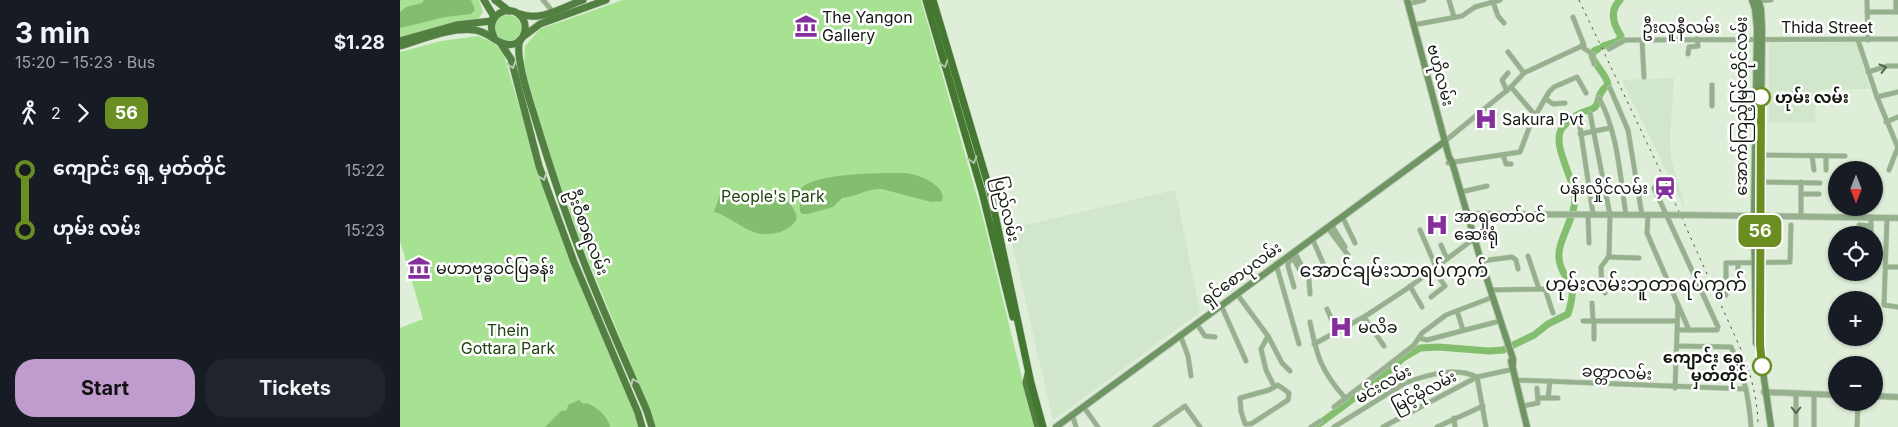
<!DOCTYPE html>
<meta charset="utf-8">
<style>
body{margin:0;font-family:Inter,"Noto Sans Myanmar",sans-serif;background:#20242c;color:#f1f3f6;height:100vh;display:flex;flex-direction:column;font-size:19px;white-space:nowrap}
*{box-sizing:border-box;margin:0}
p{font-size:16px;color:#9ea1a6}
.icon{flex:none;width:28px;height:28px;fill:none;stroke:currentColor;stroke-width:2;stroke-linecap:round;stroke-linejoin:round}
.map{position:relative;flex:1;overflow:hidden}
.sheet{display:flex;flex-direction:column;background:#171b24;width:400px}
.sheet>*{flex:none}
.badge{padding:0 10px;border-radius:8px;font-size:18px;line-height:32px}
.needle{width:32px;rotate:180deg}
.buttons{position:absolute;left:1428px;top:161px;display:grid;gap:10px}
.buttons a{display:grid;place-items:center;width:55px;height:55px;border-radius:50%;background:#171b24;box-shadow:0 1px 4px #0004;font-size:25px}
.map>.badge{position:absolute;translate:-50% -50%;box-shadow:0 0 0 2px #fff}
.legs{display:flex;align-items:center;gap:8px;height:55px;padding:0 15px;font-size:16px}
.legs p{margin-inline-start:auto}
.head{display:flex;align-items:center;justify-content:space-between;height:85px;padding:0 15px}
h1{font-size:28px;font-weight:700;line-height:38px}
.cta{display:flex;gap:10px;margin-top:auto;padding:10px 15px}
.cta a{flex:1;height:58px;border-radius:20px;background:#c09bce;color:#111;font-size:20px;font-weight:700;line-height:58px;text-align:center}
.cta a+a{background:#20242c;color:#f1f3f6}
ul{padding:0 15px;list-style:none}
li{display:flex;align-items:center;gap:18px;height:60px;font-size:19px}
li i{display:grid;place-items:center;width:8px;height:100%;margin:0 6px;background:currentColor}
li i::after{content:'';width:12px;height:12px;margin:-6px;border:4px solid;border-radius:50%;background:#171b24}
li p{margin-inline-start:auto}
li:first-child i{background:linear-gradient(#0000 50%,currentColor 0)}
li:last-child i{background:linear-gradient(currentColor 50%,#0000 0)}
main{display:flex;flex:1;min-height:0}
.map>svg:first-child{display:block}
</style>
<main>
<section class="sheet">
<div class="head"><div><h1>3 min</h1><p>15:20 – 15:23 · Bus</p></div><b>$1.28</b></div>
<div class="legs"><svg class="icon" aria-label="walk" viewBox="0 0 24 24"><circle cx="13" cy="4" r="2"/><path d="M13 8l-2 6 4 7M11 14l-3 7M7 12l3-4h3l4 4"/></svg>2<svg class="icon" aria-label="forward" viewBox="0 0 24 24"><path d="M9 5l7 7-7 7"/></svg><b class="badge" style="background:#6b8e23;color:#fff">56</b></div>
<ul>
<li><i style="color:#6b8e23"></i><b>ကျောင်း ရှေ့ မှတ်တိုင်</b><p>15:22</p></li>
<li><i style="color:#6b8e23"></i><b>ဟုမ်း လမ်း</b><p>15:23</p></li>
</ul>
<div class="cta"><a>Start</a><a>Tickets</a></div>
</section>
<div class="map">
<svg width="1498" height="427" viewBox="0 0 1498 427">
<rect width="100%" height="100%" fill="#deeed9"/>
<g fill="#d1e6ca">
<path d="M1456,42l14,47h-45l-9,4 -1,30 -46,-1v-79z"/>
<path d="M1274,78l-4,58 1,23 15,52 -64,-131z"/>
<path d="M1094,107l6,8 -22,17 -6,-8z"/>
<path d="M775,190l25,122 -147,108 -44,-191z"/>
</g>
<g fill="#a7e293">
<path d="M0,0h79l4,12 -6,9 -77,18z"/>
<path d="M223,0h298l61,214 52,213h-379l-7,-22 -68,-165 -28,-79 -28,-94 1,-21 15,-17z"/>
<circle cx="108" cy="28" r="13"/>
<path d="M78,36l16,7 9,9c23,80 49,161 79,238 19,46 43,90 57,137h-239v-99l23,-9 -23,-78v-189l41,-11z"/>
</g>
<g fill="#83be6f">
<path d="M24,0h47l4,10 -4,4 -26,3 -45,11v-16l6,-5 16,-4z"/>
<path d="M506,173c12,1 42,13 36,28l-11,1 -49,-13c-15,-1 -26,8 -40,9l-9,9 -25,7h-6l-2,-3 -1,-20c11,-19 86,-18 107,-18z"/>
<path d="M322,188l10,2 1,10 3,6 37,-15c13,8 21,13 24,28 -8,13 -27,18 -41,14 -15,-5 -27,-17 -42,-21z"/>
<path d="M179,400l4,4 4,-1c10,4 21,13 23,24h-65l16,-16 6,-1 1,-5z"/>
</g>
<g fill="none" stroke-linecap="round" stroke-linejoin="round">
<g stroke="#83be6f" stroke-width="7">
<path d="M1203,46l15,-5 3,-5c-8,-12 -12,-25 -1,-36"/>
<path d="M915,427l69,-51 19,-18 17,-10 18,-1 51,4 14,-1 31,-15 14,-11 20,-10c2,-7 5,-16 4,-23 -3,-11 -12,-20 -13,-32 -2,-18 15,-39 16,-59 1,-20 -26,-57 -12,-73 4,-5 11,-11 18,-14 4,-2 11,-3 14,-6 5,-5 1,-13 13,-22 -1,-10 -13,-19 -16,-29l2,-5 4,-2"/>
</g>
<defs>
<g id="minor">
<path d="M143,0l10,12"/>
<path d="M1049,0l5,17"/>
<path d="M1467,0l1,40"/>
<path d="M1357,1l14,-1"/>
<path d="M1093,2l5,14 6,7"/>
<path d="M1008,4l16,-4"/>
<path d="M1467,12h31"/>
<path d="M1496,12v-12"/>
<path d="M1013,25l49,-9 13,-9 25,-7"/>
<path d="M1242,40l2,37"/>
<path d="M1458,40l19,57 21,51"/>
<path d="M1181,46l11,8 2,10"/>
<path d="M1209,49l16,-9 273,-1"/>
<path d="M1108,52l16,21"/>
<path d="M1288,54l1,-7 9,-1 -1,-7"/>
<path d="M1468,72l19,-6h11"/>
<path d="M1111,87l24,28"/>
<path d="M1210,88l18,42 14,85"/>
<path d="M1107,91l-5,-11 6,-7"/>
<path d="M1477,97l21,-5"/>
<path d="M1199,98c19,34 21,79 27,117"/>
<path d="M1146,99l7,5 12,-1"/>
<path d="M1312,106v-21"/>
<path d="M1190,113l20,102 -1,41 -8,11 1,23 3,3"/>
<path d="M1132,120l9,4"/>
<path d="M1179,120l14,94"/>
<path d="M1486,122l12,-5"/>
<path d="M1180,134l30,-6"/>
<path d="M1044,142l67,-55 13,-14 60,-28 -11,-28"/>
<path d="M1103,155l3,9h5"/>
<path d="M1359,155l86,1"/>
<path d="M1412,156l2,14"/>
<path d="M1426,156v14"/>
<path d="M1048,163l72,-11 11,-29 18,-31 5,-5 23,-10 9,16"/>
<path d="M1489,170l9,-23"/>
<path d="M1359,182l61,1"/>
<path d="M1254,188l64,139 -1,3h-39"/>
<path d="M1061,192l26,-6"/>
<path d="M1401,194h18"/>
<path d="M1188,214l1,29"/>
<path d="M1248,215l-1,18 42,97"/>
<path d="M942,216l13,27"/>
<path d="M1401,216v-34"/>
<path d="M1471,217v18"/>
<path d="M1487,218l-3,87 14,2"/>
<path d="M931,224l14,23"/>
<path d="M1459,225l12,1"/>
<path d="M927,227l21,28"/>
<path d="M1020,230l16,37"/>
<path d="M912,238l15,34"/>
<path d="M1041,245l6,14"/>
<path d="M894,251l15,29 1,14"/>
<path d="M890,254l3,4 -5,5v3l6,21"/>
<path d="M1128,256l11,33"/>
<path d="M1208,257l31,1"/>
<path d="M893,258l6,11"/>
<path d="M1081,261l31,-4 4,3 2,9"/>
<path d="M876,264l23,80"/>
<path d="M1486,267h12"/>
<path d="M1444,272l1,3h24l2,-3"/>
<path d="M1338,280v-17"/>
<path d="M1010,286l12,21"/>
<path d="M1090,290l55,-1 8,24"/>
<path d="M837,294l31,42 -7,13 5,21 8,16"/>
<path d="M1326,295v-32l64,-1 1,-37"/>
<path d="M1031,297l14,-11 -12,-17"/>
<path d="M1192,303l1,18"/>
<path d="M821,305l25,56"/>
<path d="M927,309l10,23"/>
<path d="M1057,311l6,19"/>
<path d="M964,317l20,29"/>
<path d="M1183,321h94"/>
<path d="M1194,321v18"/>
<path d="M910,322c7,35 11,49 36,77"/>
<path d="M796,323l9,13 10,1"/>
<path d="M780,334l8,22 3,20"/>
<path d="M868,336l14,27 8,8"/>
<path d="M1019,338l8,2 69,-18"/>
<path d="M914,344l50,-27 44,-29 63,-47"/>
<path d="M1277,346l54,1c13,28 18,50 20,80"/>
<path d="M1077,377l9,50"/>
<path d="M1116,380l230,9"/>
<path d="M878,385l11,8 -1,7 -37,24h-6l-4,-13 -1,-13 29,-8z"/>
<path d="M1275,388l3,-83"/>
<path d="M1139,398h19"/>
<path d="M1148,398l2,-17"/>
<path d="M683,406l15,21"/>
<path d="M1123,406l15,-3 -1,-15"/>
<path d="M934,407l66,-51 14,-11 8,-12 24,-18 47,-18"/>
<path d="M672,414l4,13"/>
<path d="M1054,418l1,9"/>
<path d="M755,427l30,-21 15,21"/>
<path d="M911,427l9,-6"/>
<path d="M934,427l71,-44c22,-8 50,-17 72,-6"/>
<path d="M983,427l94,-50 37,-8"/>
<path d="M1037,427l46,-21"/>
<path d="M1396,427v-34"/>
<path d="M1414,427v-33"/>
<path d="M1457,427l1,-25"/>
</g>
<g id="tertiary">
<path d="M1067,214l202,1"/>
<path d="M1289,215l209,3"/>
<path d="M1364,392l72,3"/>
<path d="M1474,396l24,1"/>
</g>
<g id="secondary">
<path d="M1007,0l42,157 3,5 29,99 32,98v5"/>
<path d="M1352,0l3,9 2,19 -3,188 2,127"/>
<path d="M1358,0l3,9 1,20 -3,315 12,83"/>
<path d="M1111,361l16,66"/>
<path d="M656,427l388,-285"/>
</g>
<g id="primary">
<path d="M84,0l9,15v4"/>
<path d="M95,0l14,11"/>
<path d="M120,14c21,8 43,-7 63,-14"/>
<path d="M124,36l16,-12 66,-24"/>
<path d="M120,40c-6,16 11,64 16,81 14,46 29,92 46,136 20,52 43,103 65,154l5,16"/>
<path d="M0,41l56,-16 36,-4"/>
<path d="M101,44l10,15 28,107 10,28 25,68 64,151 4,14"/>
<path d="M0,46c24,-7 50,-19 75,-16 15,2 25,18 39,14 10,-3 14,-16 9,-25 -12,-19 -40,-3 -29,18"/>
<path d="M628,374l-2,9 12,44"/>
</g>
<g id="trunk">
<path d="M526,0l56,192 31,125"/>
<path d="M533,0l57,191 41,192 12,44"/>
</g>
</defs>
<use href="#minor" stroke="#bac8b5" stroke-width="5.5"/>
<use href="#tertiary" stroke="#bac8b5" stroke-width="7"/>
<use href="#secondary" stroke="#bac8b5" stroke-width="8"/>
<use href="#primary" stroke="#bac8b5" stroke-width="8"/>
<use href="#trunk" stroke="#bac8b5" stroke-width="8"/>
<use href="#minor" stroke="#97b18f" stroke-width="4.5"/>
<use href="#tertiary" stroke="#97b18f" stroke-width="5.5"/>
<use href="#secondary" stroke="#6f9562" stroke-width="6"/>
<use href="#primary" stroke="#518041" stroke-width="7"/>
<use href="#trunk" stroke="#447730" stroke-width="7"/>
<path stroke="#4c5449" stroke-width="1" stroke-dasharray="2.5 5" stroke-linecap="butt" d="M1179,0l88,185 76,169c9,25 15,47 15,73"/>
<defs>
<path id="tertiary-bridge" d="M1269,215h20"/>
</defs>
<use href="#tertiary-bridge" stroke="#bac8b5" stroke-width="7" stroke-linecap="butt"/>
<use href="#tertiary-bridge" stroke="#97b18f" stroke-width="5.5"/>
</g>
<defs><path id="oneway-chevron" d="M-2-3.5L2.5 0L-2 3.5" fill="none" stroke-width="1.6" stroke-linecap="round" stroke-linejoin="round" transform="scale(1.25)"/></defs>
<g stroke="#abc2a2">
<use href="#oneway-chevron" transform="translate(544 64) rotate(74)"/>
<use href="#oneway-chevron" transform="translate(573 160) rotate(74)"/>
</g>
<g stroke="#b9ccb3">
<use href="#oneway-chevron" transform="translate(112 65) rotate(74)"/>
<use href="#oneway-chevron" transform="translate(143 177) rotate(70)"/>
<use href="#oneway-chevron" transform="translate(234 382) rotate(-113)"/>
</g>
<g stroke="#566550">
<use href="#oneway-chevron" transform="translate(1483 68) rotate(-14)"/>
<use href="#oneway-chevron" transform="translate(1396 410) rotate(90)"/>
</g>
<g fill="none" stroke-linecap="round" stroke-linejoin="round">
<defs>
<path id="line-1" d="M1361,97l-1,247 2,22"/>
</defs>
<use href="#line-1" stroke="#fff" stroke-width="11"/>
<use href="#line-1" stroke="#6b8e23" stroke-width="8"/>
</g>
<defs>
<symbol id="museum-bare" viewBox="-9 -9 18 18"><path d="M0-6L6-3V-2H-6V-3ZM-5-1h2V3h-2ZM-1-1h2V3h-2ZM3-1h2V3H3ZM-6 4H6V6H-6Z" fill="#852f9d" stroke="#fff" stroke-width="2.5" paint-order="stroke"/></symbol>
<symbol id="hospital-bare" viewBox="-9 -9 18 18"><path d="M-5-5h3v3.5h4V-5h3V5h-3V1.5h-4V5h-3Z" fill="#852f9d" stroke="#fff" stroke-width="2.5" paint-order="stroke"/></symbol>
<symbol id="station-bare" viewBox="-9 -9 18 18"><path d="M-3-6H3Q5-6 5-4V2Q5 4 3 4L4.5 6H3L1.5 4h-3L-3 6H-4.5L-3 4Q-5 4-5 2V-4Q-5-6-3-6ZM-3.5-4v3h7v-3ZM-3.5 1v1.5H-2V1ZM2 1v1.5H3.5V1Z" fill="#852f9d" stroke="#fff" stroke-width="2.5" paint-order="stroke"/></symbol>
</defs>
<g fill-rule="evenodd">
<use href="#museum-bare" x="390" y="10" width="32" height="32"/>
<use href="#hospital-bare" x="1070" y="103" width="32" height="32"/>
<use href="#station-bare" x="1249" y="172" width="32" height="32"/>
<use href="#hospital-bare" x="1021" y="209" width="32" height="32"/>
<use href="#museum-bare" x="3" y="252" width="32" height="32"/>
<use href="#hospital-bare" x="925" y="311" width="32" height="32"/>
</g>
<g fill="#fff" stroke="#6b8e23" stroke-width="2.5">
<circle cx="1361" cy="97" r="9"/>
<circle cx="1362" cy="366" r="9"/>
</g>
<g text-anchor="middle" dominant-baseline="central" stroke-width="5" stroke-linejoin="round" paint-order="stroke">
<g font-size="16" fill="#141912" stroke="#fff" text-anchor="start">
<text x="422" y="17">The Yangon<tspan x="422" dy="18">Gallery</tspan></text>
<text x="1102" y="119">Sakura Pvt</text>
<text x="1248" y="188" text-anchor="end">ပန်းလှိုင်လမ်း</text>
<text x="1054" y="216">အာရှတော်ဝင်<tspan x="1054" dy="18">ဆေးရုံ</tspan></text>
<text x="36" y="268">မဟာဗုဒ္ဓဝင်ပြခန်း</text>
<text x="958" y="327">မလိခ</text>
</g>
<g font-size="16" fill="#141912" stroke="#fff">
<text x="1281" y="27">ဦးလူနီလမ်း</text>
<text x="1427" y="27">Thida Street</text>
<text transform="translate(1041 75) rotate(75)">ဗဟိုလမ်း</text>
<text transform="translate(1341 106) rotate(-90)">အောက်ကြည့်မြင်တိုင်လမ်း</text>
<text transform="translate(607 209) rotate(77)">ပြည်လမ်း</text>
<text transform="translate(188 232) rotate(69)">ဦးဝီစာရလမ်း</text>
<text transform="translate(841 273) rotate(-36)">ရှင်စောပုလမ်း</text>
<text transform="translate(1217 372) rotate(3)">ခတ္တာလမ်း</text>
<text transform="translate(983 384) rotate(-29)">မင်းလမ်း</text>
<text transform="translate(1024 391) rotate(-28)">မြင့်မိုလမ်း</text>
</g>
<g font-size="16" font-weight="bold" fill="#141912" stroke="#fff" text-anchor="start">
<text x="1375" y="97">ဟုမ်း လမ်း</text>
<text x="1348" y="357" text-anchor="end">ကျောင်း ရှေ့<tspan x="1348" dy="18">မှတ်တိုင်</tspan></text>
</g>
<g font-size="16" fill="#1e450e" stroke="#fff">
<text x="373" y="196">People's Park</text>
<text x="108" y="330">Thein<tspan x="108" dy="18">Gottara Park</tspan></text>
</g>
<g font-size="19" fill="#141912" stroke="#fff">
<text x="994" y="270">အောင်ချမ်းသာရပ်ကွက်</text>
<text x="1246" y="284">ဟုမ်းလမ်းဘူတာရပ်ကွက်</text>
</g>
</g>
</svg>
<div class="buttons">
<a><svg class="needle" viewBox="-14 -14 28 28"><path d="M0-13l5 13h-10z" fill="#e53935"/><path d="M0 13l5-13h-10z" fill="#9ea1a6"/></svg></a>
<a><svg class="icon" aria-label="locate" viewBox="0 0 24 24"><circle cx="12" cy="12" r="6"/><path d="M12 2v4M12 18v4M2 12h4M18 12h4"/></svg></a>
<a>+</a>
<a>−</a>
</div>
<b class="badge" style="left:1360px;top:231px;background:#6b8e23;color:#fff">56</b>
</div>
</main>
